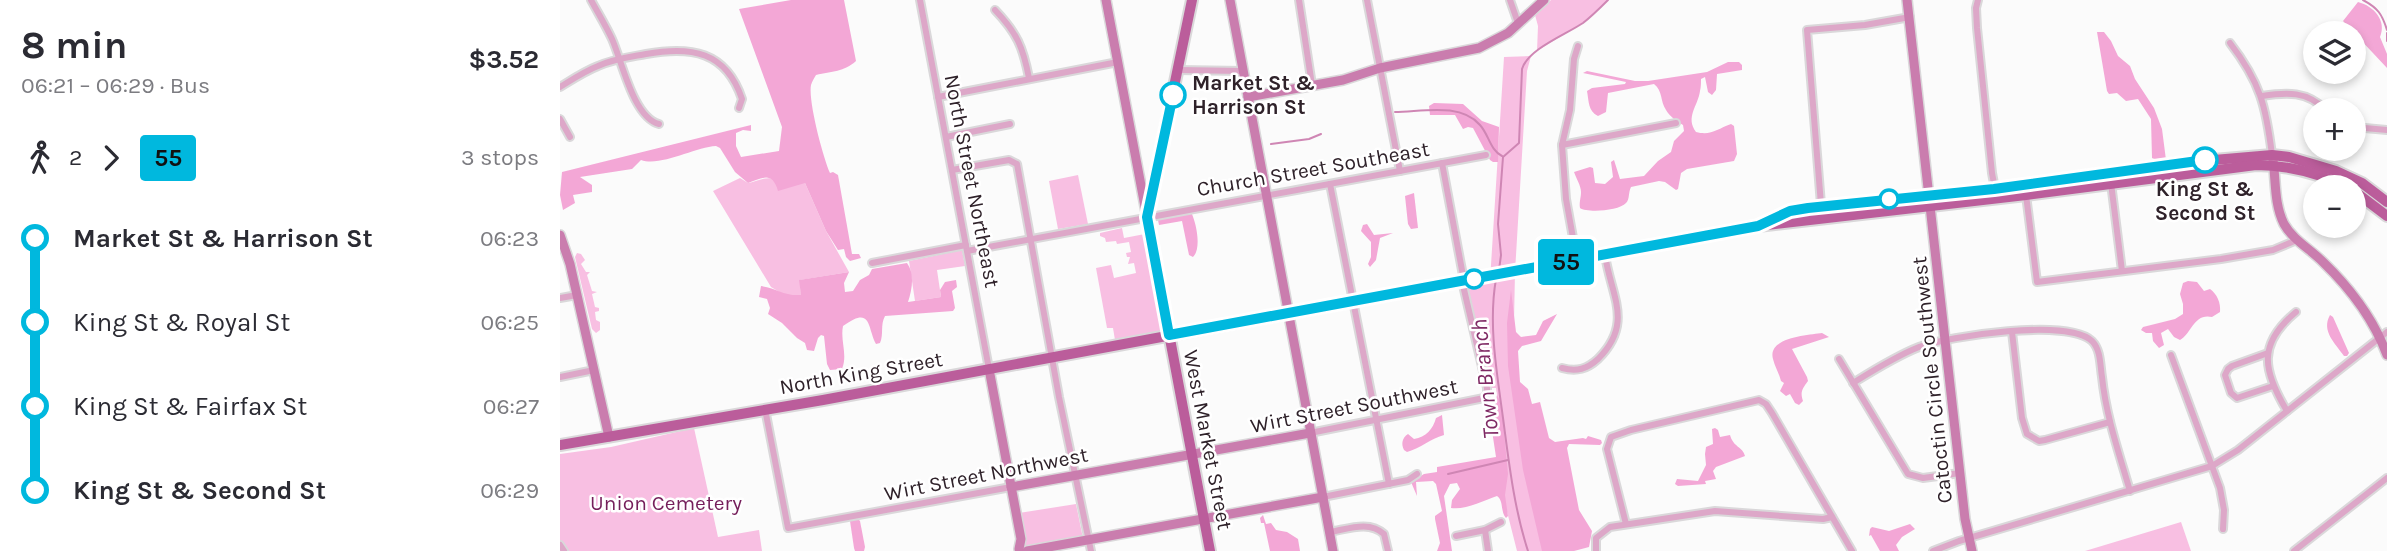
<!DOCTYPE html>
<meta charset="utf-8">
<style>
body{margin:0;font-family:Karla,sans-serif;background:#f2f2f3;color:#2b2b33;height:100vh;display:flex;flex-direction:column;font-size:26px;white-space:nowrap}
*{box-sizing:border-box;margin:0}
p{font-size:23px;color:#7c7c81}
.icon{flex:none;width:38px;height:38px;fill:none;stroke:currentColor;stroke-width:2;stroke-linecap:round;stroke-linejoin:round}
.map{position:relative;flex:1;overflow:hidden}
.drawer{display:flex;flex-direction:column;background:#fff;width:560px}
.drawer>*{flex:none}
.badge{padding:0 14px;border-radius:5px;font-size:24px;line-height:46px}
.fabs{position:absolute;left:1743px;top:21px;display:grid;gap:14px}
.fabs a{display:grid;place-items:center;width:63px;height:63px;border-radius:50%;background:#fff;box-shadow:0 4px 10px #0003;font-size:35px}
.map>.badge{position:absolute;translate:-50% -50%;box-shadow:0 0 0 4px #fff}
.legs{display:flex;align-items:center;gap:10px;height:77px;padding:0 21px;font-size:23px}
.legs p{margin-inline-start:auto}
.overview{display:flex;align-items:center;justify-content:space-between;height:119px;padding:0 21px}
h1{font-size:38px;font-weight:700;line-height:52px}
ul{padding:0 21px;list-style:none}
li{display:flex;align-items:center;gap:24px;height:84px;font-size:26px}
li i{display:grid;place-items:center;width:10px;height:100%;margin:0 9px;background:currentColor}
li i::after{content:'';width:18px;height:18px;margin:-9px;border:5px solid;border-radius:50%;background:#fff}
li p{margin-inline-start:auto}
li:first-child i{background:linear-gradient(#0000 50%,currentColor 0)}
li:last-child i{background:linear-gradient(currentColor 50%,#0000 0)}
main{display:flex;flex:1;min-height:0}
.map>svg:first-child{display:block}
</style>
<main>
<section class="drawer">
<div class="overview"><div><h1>8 min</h1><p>06:21 – 06:29 · Bus</p></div><b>$3.52</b></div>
<div class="legs"><svg class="icon" aria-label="walk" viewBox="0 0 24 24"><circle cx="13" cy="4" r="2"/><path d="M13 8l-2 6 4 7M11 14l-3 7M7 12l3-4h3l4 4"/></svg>2<svg class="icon" aria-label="forward" viewBox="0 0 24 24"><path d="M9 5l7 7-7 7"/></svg><b class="badge" style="background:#00b8de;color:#111">55</b><p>3 stops</p></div>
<ul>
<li><i style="color:#00b8de"></i><b>Market St &amp; Harrison St</b><p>06:23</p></li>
<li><i style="color:#00b8de"></i><span>King St &amp; Royal St</span><p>06:25</p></li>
<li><i style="color:#00b8de"></i><span>King St &amp; Fairfax St</span><p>06:27</p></li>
<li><i style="color:#00b8de"></i><b>King St &amp; Second St</b><p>06:29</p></li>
</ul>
</section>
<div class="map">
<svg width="1827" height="551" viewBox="0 0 1827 551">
<rect width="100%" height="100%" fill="#fbfbfb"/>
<g fill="#f8bfe2">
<path d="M991,0h57l-24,22 -47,29 1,-25 -3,-11z"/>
<path d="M971,56l-4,15 -12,201 -1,49 4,75 30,155h-31l-16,-63 3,-32 -8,-68h-6l-23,-99 1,-3 22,-5 14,-224z"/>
<path d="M518,175l10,49 -30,5 -9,-48z"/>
<path d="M180,178l8,5c8,-1 19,-8 27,-3l30,3 21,48 23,41 -49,8 1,15 -15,1 -15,-9 -58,-96z"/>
<path d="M562,228l2,10 21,-4 18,97 -48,9 -2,-12h-6l-11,-60 15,-3 3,13 22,-5 -2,-10 -6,1 2,-7h-3l-1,-4 5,-1 -2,-10 -12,2 -1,-3 -10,1 -1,-4 -5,-2v-3z"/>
<path d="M402,250l3,16 -28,4 4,27 -26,4 -6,-40z"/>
<path d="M17,253l4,1 4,6 -4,4 5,8h4l-3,3 5,16 5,1 -5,2 3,13 4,1v3l-4,1 1,8 4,2v8l-4,3 -4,-4 -17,-72z"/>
<path d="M134,428l24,109 41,-7 3,21h-202v-97l51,-7z"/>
<path d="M516,504l7,34 -57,10 -7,-35z"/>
<path d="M1621,522l10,29h-106z"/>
</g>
<g fill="#f3a7d6">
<path d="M231,0h53l12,61c-12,11 -24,10 -40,14 -2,3 -4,7 -5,10 -3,16 12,72 19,88l3,-1 5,3 14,79h7l2,4 -11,3 -4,-4 -2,-8 -6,1 -12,-19 -21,-48 -27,8c-6,-20 -15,-13 -30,-8l-13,-11 -15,-24 -4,-2c-21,1 -55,21 -75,14l-9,9 -52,8 12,8v7l-19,3 2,8 -12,7 -3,-15 2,-23 189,-47v6l-8,-1 -7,3v13l5,11 38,-6 3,-24 -43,-118z"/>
<path d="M1798,2c16,4 29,19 22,35l7,17v14l-44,-47z"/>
<path d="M1537,32h7l7,9 7,15 12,10 5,13 19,29 8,21 4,31 -6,1 -8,-3 -1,-39 -13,-20 -12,2 -9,-8 -8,1 -2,-3z"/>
<path d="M1168,62h11l3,3v5l-25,4 -1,16 -4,5 -4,-3 -3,-15 -4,2c0,4 0,8 -1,12 -2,15 -15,26 -4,41 15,4 21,-3 35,-8l3,2 3,28 -3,7 -47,8 -6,4 -3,16 -2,1 -11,-8 -6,-1 -28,6c-3,6 -1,12 -5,16 -7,8 -39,10 -46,5 -1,-6 1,-10 1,-16 0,-6 -5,-14 -7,-20l16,-5 3,1 2,15 10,1 8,-7 -2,-15 3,-2 6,19 24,-3 14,-15 13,-9 3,-11 10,-10 -1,-6c-6,-4 -13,-8 -17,-15 -6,-9 -3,-19 -12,-26l-46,9 -2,19 -8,4c-10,-5 -9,-14 -11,-25l5,-3 33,-4 1,-2 -43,-9 4,-2 48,10h13l59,-9z"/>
<path d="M874,103l29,1 19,17 17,6 -1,35h-5l-3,-2 -17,-32 -5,-1 -5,2 -8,-14h-25l-1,-9z"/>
<path d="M854,193l4,35 -7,1 -3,-5 -3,-28z"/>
<path d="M631,212c5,10 11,36 2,45l-4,-2 -7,-34 -23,4 -1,-5 4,-3z"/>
<path d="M807,224l7,11 19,-2 -13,5 -4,22 -6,7 -2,-3 3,-7v-15l-10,-11 2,-6z"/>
<path d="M347,263c8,11 5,27 1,39l33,-5 -1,-7 5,-8 11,-2 1,7 -5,4 3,17 -2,3 -68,5c-5,9 -1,18 -5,27l-4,1c-9,-17 -4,-39 -33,-18 -3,15 5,28 -1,43l-12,1 -3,-6 -3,-28 -3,-1 -3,3 -4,13 -7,-1 -2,-7 -8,-5 -15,-15 -14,-9 2,-6 -3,-9 -8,-2 2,-11c16,2 22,10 40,9l-2,-15 50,-8 -5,11 1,9 8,-1 7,-11 9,-5 3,-6z"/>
<path d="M1628,281l9,1 7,9 6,-2c7,5 11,14 10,23l-8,5c-18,-4 -20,16 -32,23l-6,-3 -6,-8 -7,4 3,12 -5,3 -6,-7 -1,-8h-6l-5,-3 2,-3 32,-8 8,-5v-10l-3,-10 3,-11z"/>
<path d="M951,290l5,42 5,5 15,-2 7,-14 14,-7 -16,27 -19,5 -4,5 2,31 8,7 4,15 8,-2 9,36 6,4 28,-4 3,1 2,-3 13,4 1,3 -2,2 -31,-1 -2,4 12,62 13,21 -3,16 -15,4h-32l-19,-81 -15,-104 -1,-43z"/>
<path d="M1770,315l3,2 16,36 -2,3h-3c-9,-13 -23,-25 -14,-41z"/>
<path d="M1262,333l7,4 -37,12 15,28 1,4c-6,8 -8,11 -5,20l-4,4 -4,-2 -5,-9 -4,2 -6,-5 4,-8 -3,-2c-2,-8 -6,-14 -8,-22 -6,-22 36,-24 49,-26z"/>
<path d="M937,395l3,6 3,20 5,53 -3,21 3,21 -2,2c-6,-7 -2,-17 -9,-22 -14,5 -31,14 -46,12l1,-8 8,-11 -3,-6 -7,1 -6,12 8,55h-15l3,-8 -5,-24v-3l7,-5 -6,-27 -3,-3 -17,1 1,14 -6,-14 13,-8 13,-2v-5l59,-10 -5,-33z"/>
<path d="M882,415l2,20c-14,4 -23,13 -37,17l-3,-2c-3,-6 -2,-12 4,-16l6,5c12,-2 19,-10 22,-21z"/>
<path d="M1155,428l3,2 2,7 10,-2c3,12 13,12 15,21l-29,11 -3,4 3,8 -11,2 1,3 -28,2 -3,-2 2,-5 21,2 8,-16 -1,-11 1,-7 7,-3 -1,-15z"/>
<path d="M703,515l3,9 5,-1 5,7 11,2 11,7 2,12h-30l-6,-28h-3l-1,-5z"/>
<path d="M297,518l3,3 5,26 -1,4h-9l-1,-3 -4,-27z"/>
<path d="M1350,524l5,5 -13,8 -6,8 3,6h-19l-9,-16 -2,1 1,-7 2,-2 17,4z"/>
</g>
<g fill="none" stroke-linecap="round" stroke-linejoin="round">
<g stroke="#cf86b4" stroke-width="2">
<path d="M1803,0c15,8 19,14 24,30"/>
<path d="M1827,33v8"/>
<path d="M835,112c26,0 65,-10 85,13 9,10 10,25 22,31"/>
<path d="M711,144l38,-5 12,-5"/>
<path d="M939,270l2,-15 -3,-31 5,-67 16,-14 3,-74c6,-20 43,-34 61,-46 9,-7 17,-15 25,-23"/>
<path d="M936,279c-8,45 1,94 7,139 6,45 11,90 25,133"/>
<path d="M888,474l60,-14"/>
</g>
<defs>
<g id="street">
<path d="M31,0c7,13 15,26 21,39 10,22 21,78 47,85"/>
<path d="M360,0l69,369"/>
<path d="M739,0l13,85"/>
<path d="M807,0l33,171"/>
<path d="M950,0l8,23"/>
<path d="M1418,0l-2,8 1,20 15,145 3,16"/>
<path d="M435,10c22,23 28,37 34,68"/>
<path d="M1670,43c30,39 36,63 42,112"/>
<path d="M618,70l65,1"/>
<path d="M0,87c13,-8 25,-16 38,-21 15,-7 32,-9 48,-12 45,-8 80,-3 96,45l-3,9"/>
<path d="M1702,96c25,-4 45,-5 64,14"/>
<path d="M378,97l180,-35"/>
<path d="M0,119l10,18"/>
<path d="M1794,127l33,3"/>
<path d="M386,137l64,-13"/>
<path d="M1002,145l114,-22"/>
<path d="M882,163l22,118"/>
<path d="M392,170l57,-10 8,4 42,233 32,154"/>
<path d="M1551,183l11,88"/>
<path d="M770,184l59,300"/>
<path d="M1466,195l11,87 184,-23 52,-9 24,-10"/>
<path d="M1262,217l-15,-187 58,-5 45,-8"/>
<path d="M407,251l519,-96"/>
<path d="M1017,260l-11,-61 -4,-54 8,-35 4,-51 4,-13"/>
<path d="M312,263l94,-18"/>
<path d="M0,298l17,-3"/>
<path d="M1452,332l10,86 5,16 12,7 6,-1 65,-18"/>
<path d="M1708,353l-36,13 -4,3 -3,6 6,18 6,5 36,-12"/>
<path d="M1611,355l49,133 4,22 -1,19"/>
<path d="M1279,359l69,115 15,4 37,-5"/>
<path d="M1002,368c15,4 25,1 36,-9 36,-36 13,-63 7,-104"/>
<path d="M0,377l34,-7"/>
<path d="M1293,383c21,-13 43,-27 66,-36 30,-11 149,-29 173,-6 9,9 8,24 10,36 4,39 17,76 28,114"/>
<path d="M205,409l23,119 223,-41"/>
<path d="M1727,411c-24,-40 -30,-67 9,-99"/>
<path d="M750,433l174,-35 3,-5v-5l-25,-107"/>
<path d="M763,497l85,-17 9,-6"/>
<path d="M1066,524l-19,-75 4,-12 20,-7 128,-30 7,4 6,9 80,138"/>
<path d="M925,530l3,21"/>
<path d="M770,532c18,-3 39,-12 54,2l4,17"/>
<path d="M896,536l29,-6 16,-8"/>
<path d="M0,545l4,6"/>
<path d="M1036,551v-13l14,-11 105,-16 108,8 9,-2"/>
<path d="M1373,551l26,-10 253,-75 26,-16 149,-118"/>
<path d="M1734,551l93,-73"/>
</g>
<g id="secondary">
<path d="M546,0l40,212"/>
<path d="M670,0l103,551"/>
<path d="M1347,0l58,519 7,32"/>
<path d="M688,97l95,-17 37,-12 99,-20 29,-15 36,-33"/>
<path d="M1713,160c3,21 1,44 11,64 9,16 26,25 39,38 27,26 51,58 64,93"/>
<path d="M0,235l10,29 39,173"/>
<path d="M429,369l32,170 -2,10"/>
<path d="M451,487l299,-54"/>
<path d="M467,551l296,-54"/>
</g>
<g id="primary">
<path d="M632,0l-45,217 63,334"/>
<path d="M1794,191l33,25"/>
<path d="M1206,222l24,-11 18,-3 186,-19 185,-26 93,-8 17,2 47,14 26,12 25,19"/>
<path d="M0,445l263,-45 935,-174 268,-31 230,-30c33,0 62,8 92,22"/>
</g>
</defs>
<use href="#street" stroke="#dad8da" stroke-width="10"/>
<use href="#secondary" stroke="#dad8da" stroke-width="12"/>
<use href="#primary" stroke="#dad8da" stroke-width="14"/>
<use href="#street" stroke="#dda7c8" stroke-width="6"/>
<use href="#secondary" stroke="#ca7dae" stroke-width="9"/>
<use href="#primary" stroke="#bb5d9b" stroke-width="10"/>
</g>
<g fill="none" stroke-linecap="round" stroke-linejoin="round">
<defs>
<path id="line-1" d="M613,95l-26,122 22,118 589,-109 32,-15 18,-3 186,-19 211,-29"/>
</defs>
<use href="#line-1" stroke="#fff" stroke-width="16"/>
<use href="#line-1" stroke="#00b8de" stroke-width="10"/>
</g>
<g fill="#fff" stroke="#00b8de" stroke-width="3.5">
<circle cx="613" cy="95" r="12"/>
<circle cx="1645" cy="160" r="12"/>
<circle cx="1329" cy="199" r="9"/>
<circle cx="914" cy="279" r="9"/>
</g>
<g text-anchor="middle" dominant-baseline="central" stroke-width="5" stroke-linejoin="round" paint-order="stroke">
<g font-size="21" font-weight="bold" fill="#2f222a" stroke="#fff" text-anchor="start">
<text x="632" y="83">Market St &amp;<tspan x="632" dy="24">Harrison St</tspan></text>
<text x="1645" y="189" text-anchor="middle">King St &amp;<tspan x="1645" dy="24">Second St</tspan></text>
</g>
<g font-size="21" fill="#2f222a" stroke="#fff">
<text transform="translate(753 169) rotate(-10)">Church Street Southeast</text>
<text transform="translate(412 181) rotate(79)">North Street Northeast</text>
<text transform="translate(301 373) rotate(-10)">North King Street</text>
<text transform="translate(1372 380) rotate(-96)">Catoctin Circle Southwest</text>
<text transform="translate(794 406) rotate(-11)">Wirt Street Southwest</text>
<text transform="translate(648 440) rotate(79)">West Market Street</text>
<text transform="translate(426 474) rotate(-11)">Wirt Street Northwest</text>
</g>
<g font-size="21" fill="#751f5b" stroke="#fff">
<text x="106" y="503">Union Cemetery</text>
</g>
<g font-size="23" font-style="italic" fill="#7f2964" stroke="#fff">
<text transform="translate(925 379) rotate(-96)">Town Branch</text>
</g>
</g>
</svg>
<div class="fabs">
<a><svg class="icon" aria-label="layers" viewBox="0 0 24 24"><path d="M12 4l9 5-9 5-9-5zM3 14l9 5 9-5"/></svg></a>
<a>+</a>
<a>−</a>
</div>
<b class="badge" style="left:1006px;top:262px;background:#00b8de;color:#111">55</b>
</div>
</main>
